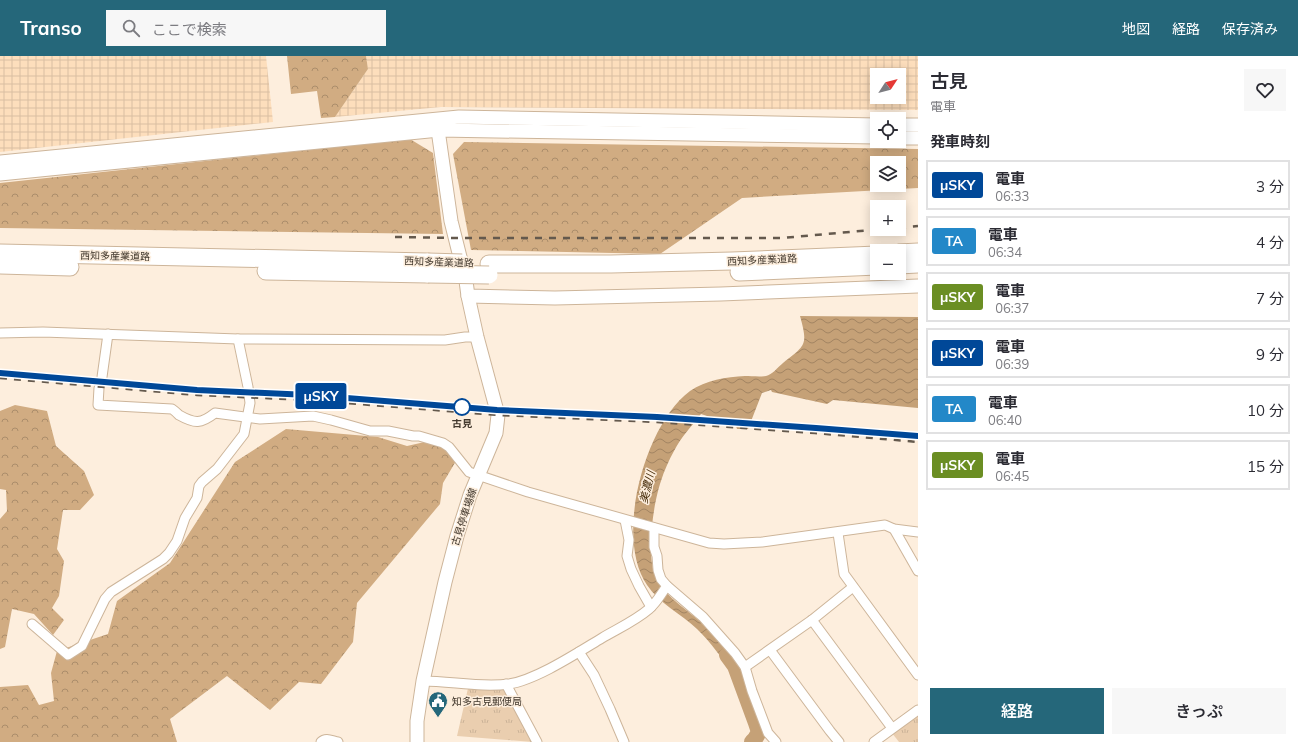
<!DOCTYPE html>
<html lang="ja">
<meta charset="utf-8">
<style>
body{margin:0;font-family:Mulish,"Noto Sans JP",sans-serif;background:#f7f7f7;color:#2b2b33;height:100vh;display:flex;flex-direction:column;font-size:15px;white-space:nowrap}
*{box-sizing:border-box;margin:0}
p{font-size:13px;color:#7c7c81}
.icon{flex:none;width:22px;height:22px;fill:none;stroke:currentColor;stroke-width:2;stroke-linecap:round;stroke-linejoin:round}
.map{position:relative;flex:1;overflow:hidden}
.sheet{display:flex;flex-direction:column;background:#fff;width:380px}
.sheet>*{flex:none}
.badge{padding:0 8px;border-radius:3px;font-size:14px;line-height:26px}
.needle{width:26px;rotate:54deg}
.fabs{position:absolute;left:870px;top:12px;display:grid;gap:8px}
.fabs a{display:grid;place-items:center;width:36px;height:36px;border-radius:0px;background:#fff;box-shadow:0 2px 10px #0003;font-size:20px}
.map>.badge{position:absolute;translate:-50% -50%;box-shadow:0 0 0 2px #fff}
h2{padding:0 12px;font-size:15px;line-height:36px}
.round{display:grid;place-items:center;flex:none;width:42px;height:42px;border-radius:0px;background:#f7f7f7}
.summary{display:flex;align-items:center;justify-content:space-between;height:68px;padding:0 12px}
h1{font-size:19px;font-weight:600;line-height:30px}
.primary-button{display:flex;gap:8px;margin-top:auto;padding:8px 12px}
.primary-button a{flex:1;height:46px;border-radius:0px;background:#25677a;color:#fff;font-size:16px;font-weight:600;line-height:46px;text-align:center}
.primary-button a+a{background:#f7f7f7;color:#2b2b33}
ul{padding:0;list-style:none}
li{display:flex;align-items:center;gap:12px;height:50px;margin:0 8px 6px;padding:0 4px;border:2px solid #e1e1e2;border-radius:0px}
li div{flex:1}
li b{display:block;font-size:15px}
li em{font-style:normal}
li .badge{min-width:44px;font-weight:700;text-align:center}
header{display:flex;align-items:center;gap:24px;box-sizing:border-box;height:56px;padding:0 20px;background:#25677a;color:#fff}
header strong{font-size:19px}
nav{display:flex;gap:22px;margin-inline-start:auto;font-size:14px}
.search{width:280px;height:36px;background:#f7f7f7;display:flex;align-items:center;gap:10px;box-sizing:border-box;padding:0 14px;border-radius:0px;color:#7c7c81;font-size:15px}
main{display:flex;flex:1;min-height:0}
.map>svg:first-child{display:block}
</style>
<header>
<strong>Transo</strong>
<div class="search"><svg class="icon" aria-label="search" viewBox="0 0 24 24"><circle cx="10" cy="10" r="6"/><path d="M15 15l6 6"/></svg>ここで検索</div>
<nav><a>地図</a><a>経路</a><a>保存済み</a></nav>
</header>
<main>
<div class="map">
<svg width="918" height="686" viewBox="0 0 918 686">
<defs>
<pattern id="industrial-grid" width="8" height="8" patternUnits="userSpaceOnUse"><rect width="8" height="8" fill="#fddebc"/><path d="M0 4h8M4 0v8" fill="none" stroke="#dabfa2"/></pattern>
<pattern id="forest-crowns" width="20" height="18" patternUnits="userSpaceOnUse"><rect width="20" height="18" fill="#d1ac82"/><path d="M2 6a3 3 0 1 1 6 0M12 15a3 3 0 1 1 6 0" fill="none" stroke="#ab8d6b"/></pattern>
<pattern id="park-tufts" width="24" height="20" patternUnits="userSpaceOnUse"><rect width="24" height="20" fill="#eaceaf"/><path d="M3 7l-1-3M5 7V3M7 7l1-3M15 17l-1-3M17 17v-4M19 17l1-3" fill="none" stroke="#cab297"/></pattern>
<pattern id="water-waves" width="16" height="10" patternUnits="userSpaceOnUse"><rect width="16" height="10" fill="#c5a177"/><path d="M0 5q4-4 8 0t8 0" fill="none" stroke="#a28462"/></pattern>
</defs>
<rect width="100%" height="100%" fill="#fdeedd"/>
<g fill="url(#industrial-grid)" fill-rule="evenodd">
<path d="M0,0h266l7,66 -273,30z"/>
<path d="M366,0h552v54l-477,-3 -106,10 33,-48zM877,19h22v22h-22z"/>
</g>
<g fill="url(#forest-crowns)" fill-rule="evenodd">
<path d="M287,0h79l2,13 -33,48 -14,1 -4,-27 -26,3z"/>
<path d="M410,83l23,14 10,81 -443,-6v-45z"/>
<path d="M464,86l454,7v39l-176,10 -82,56 -189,-4 -18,-96zM877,107h22v22h-22z"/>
<path d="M15,349l32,6 9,35 28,25 10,24 -14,15h-17l-6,39 7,12 -5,35 -7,12 12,12 -11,15 -19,-21 -22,-5 -7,38 -5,2v-130l7,-8 -1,-21 -6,-1v-78z"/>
<path d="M286,373l92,8 29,9 31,-7 18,22 -13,22 -3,21 -83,99 -4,39 -32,42 -22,-2 -29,28 -43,-34 -57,43 7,23h-177v-55l28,-2 11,20 15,-4 -3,-28 6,-22 51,-17 9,-33 53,-38 65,-101z"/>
</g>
<g fill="url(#park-tufts)">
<path d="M469,628h37l27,58 -76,-6z"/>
<path d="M918,658v28h-19l-7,-9z"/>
</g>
<path fill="url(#water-waves)" d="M800,260l118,1v91l-85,-8 -6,4 -55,-12 -1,-2 -9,3 -14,36h-11l-2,-6 -25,-2 -3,-5 -6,-2c-9,12 -20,23 -27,37 -5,9 -10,20 -13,30 -8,23 -16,78 -4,99 9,17 32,31 46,44 14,14 26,31 38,47l-5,4c-14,-15 -24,-32 -39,-46 -16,-15 -38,-26 -50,-44 -33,-48 -2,-161 43,-194 16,-11 36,-14 55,-15 6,0 15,1 21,0 6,-1 12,-9 17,-13 23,-18 25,-18 17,-47z"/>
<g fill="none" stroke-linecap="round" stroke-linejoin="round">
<path stroke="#c5a177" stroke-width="16" d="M727,599l8,11 21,57 3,9 -4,7 -3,3"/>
<defs>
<g id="street">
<path d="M0,277l43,-1 195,7 207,1 20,-3h12"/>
<path d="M102,321l6,-43"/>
<path d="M99,332l-1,17 74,4c3,2 5,4 7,6 16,9 22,9 36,-2l45,6 53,-3 18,4 39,11h18l25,5h6l24,7 6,4 20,25 59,20 181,51 15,1 38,-2 123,-17 9,4 24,3"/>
<path d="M625,464l4,20 -2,16 4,13 8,17 12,21"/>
<path d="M654,472v19l3,9 1,14 3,9 6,7 36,31 32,36 10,14 7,24 16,42 8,9"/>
<path d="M894,473l24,42"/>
<path d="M838,477l6,41 74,101"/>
<path d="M812,564l80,108"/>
<path d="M32,568l36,31 14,-9 23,-47 6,-7 52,-33 6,-6 8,-12 8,-23 12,-20 2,-12 3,-4 15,-13 27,-35 6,-31 -2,-16 -10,-48"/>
<path d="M770,594l60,81 9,11"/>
<path d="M579,596l15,23 16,34 14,33"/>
<path d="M745,611l67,-47 41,-33"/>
<path d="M423,625c28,0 58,7 86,3 27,-4 68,-31 93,-46 15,-9 33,-17 47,-29 9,-8 11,-14 18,-23"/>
<path d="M506,628l31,58"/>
<path d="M321,686c5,-5 11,-1 17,0"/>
<path d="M874,686l44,-32"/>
</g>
<g id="secondary">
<path d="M437,67l14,98 15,60 2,15 87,2 166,-4 197,-8"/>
<path d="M899,69h19"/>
<path d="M899,82h19"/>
<path d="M0,106l459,-45 418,8"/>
<path d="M0,118l439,-44 438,7"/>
<path d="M417,686v-21l6,-40 22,-99 12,-46 13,-41 26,-62 2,-18 -21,-78 -9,-41"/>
</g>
<g id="highway">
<path d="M0,197l428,9"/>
<path d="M899,197l19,-1"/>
<path d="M489,208h122l121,-3 145,-6"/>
<path d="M0,209l70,2"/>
<path d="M899,209l19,-1"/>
<path d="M266,215l162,3"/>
<path d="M739,216l138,-6"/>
</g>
</defs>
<use href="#street" stroke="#cdb59a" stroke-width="11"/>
<use href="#secondary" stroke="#cdb59a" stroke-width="15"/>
<use href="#highway" stroke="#cdb59a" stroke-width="19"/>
<use href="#street" stroke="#fff" stroke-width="9"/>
<use href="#secondary" stroke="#fff" stroke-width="13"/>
<use href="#highway" stroke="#fff" stroke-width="17"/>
<g stroke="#64594d" stroke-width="2.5" stroke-dasharray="7 7" stroke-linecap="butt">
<path d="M899,172l19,-2"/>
<path d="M395,181l61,1h326l101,-9"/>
<path d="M0,322l197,17 111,5 190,15 159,7 158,11 103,9"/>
</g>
<defs>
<g id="highway-bridge">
<path d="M428,206l34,1"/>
<path d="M428,218l61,1"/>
</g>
</defs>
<use href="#highway-bridge" stroke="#cdb59a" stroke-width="19" stroke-linecap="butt"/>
<use href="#highway-bridge" stroke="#fff" stroke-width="17"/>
</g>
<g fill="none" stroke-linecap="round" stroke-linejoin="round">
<defs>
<path id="line" d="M0,317l197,17 112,5 188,15 160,7 159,11 102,8"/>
</defs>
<use href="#line" stroke="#fff" stroke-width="9"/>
<use href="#line" stroke="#004898" stroke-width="6"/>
</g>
<defs>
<symbol id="civic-pin" viewBox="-11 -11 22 30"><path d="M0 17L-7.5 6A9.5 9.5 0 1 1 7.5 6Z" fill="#25677a" stroke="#fdeedd"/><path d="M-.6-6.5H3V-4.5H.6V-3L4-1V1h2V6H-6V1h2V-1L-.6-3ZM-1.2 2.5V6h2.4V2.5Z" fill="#fff"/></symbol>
</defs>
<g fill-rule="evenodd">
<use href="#civic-pin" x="427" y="634" width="22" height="30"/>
</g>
<circle fill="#fff" stroke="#004898" stroke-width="2" cx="462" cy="351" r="8"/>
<g text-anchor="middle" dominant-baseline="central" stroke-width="3" stroke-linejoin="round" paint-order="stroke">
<g font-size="10" fill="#42382d" stroke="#fdeedd">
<text transform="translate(115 200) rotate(1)">西知多産業道路</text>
<text transform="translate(762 204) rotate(-3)">西知多産業道路</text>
<text transform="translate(439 206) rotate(2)">西知多産業道路</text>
<text transform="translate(464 461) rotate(-72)">古見停車場線</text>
</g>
<g font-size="10" font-weight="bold" fill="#42382d" stroke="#fdeedd">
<text x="462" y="367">古見</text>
</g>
<g font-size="10" fill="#42382d" stroke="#fdeedd" text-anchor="start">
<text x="452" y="645">知多古見郵便局</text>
</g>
<g font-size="11" font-style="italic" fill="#422805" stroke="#fdeedd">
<text transform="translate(647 431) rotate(-76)">美濃川</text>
</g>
</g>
</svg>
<div class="fabs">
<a><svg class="needle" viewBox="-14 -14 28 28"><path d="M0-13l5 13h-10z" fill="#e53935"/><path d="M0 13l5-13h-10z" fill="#7c7c81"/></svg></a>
<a><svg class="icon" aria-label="locate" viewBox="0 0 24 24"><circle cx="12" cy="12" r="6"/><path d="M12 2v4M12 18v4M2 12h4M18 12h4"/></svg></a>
<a><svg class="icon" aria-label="layers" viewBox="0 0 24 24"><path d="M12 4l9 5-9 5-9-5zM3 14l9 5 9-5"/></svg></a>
<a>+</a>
<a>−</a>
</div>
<b class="badge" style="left:321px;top:340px;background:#004898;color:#fff">μSKY</b>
</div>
<section class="sheet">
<div class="summary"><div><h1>古見</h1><p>電車</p></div><a class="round"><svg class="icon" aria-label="heart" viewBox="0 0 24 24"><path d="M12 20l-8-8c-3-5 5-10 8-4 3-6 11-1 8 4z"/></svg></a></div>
<h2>発車時刻</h2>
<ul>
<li><span class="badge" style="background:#004898;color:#fff">μSKY</span><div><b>電車</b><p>06:33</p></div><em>3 分</em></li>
<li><span class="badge" style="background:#2388c8;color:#fff">TA</span><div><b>電車</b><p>06:34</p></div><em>4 分</em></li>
<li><span class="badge" style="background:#6b8e23;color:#fff">μSKY</span><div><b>電車</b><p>06:37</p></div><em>7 分</em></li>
<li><span class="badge" style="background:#004898;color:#fff">μSKY</span><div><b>電車</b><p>06:39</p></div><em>9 分</em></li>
<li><span class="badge" style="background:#2388c8;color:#fff">TA</span><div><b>電車</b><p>06:40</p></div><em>10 分</em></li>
<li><span class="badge" style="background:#6b8e23;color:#fff">μSKY</span><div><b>電車</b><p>06:45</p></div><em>15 分</em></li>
</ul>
<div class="primary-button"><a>経路</a><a>きっぷ</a></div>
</section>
</main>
